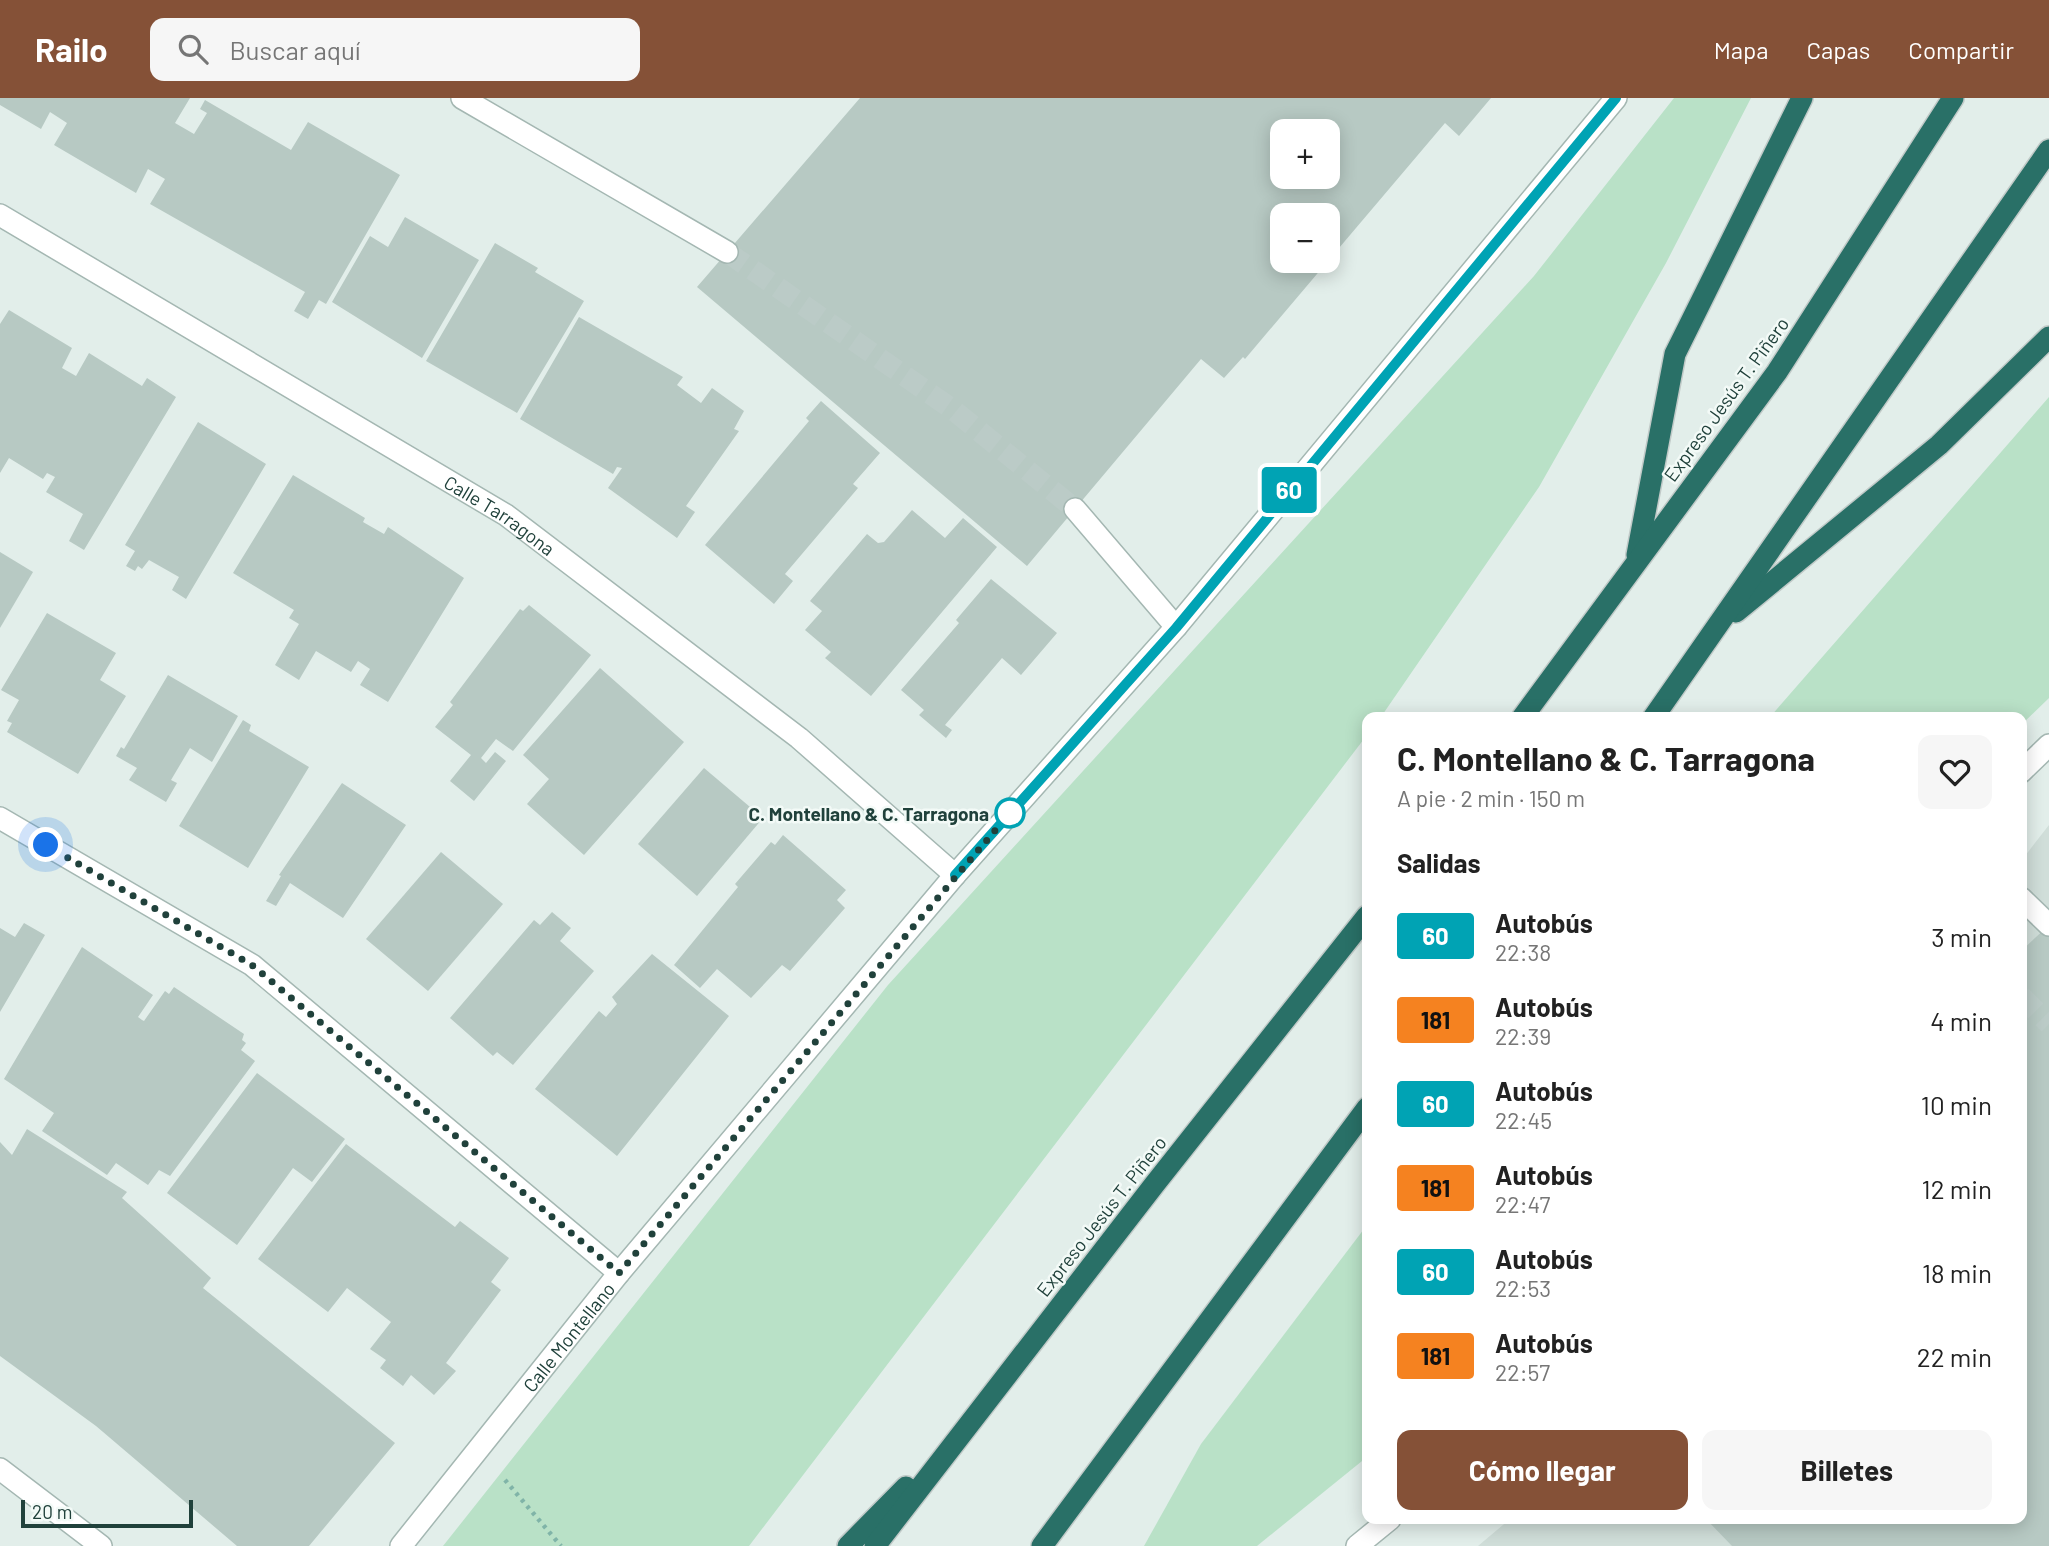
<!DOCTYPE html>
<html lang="es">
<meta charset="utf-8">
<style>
body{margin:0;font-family:Barlow,sans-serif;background:#f6f6f6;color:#222;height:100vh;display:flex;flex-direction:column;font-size:26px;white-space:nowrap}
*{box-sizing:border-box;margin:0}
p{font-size:23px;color:#767676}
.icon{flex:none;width:38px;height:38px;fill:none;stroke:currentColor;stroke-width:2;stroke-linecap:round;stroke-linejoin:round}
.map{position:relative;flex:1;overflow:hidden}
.details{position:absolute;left:1362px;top:614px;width:665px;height:812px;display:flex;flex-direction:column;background:#fff;border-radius:14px;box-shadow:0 4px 18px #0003}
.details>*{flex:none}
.badge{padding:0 14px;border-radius:5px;font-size:24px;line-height:46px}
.buttons{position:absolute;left:1270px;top:21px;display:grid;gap:14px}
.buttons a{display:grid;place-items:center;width:70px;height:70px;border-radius:14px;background:#fff;box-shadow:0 4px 18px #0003;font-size:35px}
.scale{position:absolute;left:21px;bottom:18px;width:172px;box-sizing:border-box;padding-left:7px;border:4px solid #20413b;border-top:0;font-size:19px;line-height:24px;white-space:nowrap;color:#20413b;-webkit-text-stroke:5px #f3faf7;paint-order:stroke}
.you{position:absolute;width:35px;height:35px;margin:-18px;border:5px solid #fff;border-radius:50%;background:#1a73e8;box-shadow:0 0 0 10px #1a73e833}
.map>.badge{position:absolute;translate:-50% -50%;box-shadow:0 0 0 4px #fff}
h2{padding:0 35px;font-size:26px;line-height:63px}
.round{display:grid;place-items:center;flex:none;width:74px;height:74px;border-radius:14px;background:#f6f6f6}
.summary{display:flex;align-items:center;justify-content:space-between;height:119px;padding:0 35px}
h1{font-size:33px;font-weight:700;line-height:52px}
.cta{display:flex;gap:14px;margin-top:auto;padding:14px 35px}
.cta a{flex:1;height:80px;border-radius:14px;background:#855137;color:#fff;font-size:28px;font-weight:700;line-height:80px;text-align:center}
.cta a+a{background:#f6f6f6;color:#222}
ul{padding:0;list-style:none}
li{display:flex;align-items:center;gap:21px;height:84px;padding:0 35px}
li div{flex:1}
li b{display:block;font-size:26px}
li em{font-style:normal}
li .badge{min-width:77px;font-weight:700;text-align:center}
header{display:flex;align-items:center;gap:42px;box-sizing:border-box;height:98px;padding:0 35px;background:#855137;color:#fff}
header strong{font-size:33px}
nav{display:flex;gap:38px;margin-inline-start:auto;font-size:24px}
.search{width:490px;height:63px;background:#f6f6f6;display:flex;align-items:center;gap:18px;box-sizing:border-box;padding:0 24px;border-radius:14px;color:#767676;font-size:26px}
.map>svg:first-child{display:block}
</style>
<header>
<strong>Railo</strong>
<div class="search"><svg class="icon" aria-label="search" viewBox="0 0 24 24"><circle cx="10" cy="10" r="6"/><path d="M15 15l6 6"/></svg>Buscar aquí</div>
<nav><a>Mapa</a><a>Capas</a><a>Compartir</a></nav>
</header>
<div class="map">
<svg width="2049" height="1448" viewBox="0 0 2049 1448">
<rect width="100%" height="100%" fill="#e2eeea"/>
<path fill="#d0ded9" d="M2049,727v721h-571l32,-27h511v-658z"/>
<g fill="#b9e1c7">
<path d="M1674,0h77l-85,165 -127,224 -156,227 -3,3 -13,1v17l-618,811h-306l445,-561 646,-709z"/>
<path d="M2049,299v301l-28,27v-7l-251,-1z"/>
<path d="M1367,1127v232l-110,89h-113l57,-102z"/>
</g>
<g fill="#b7c9c3" fill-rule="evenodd">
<path d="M0,0h190l-15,25 19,11 13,-21 -7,-4 5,-9 86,50 17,-28 92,53 -74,129 -7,-4 -11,19 -14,-8 11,-19 -155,-88 15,-25 -17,-10 -12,24 -82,-48 13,-22 -17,-11 -9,17 -41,-24z"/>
<path d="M860,0h631l-32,38 -14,-13 -117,138v-46h-45v46h45l-83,98 -2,-2 -19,21 -23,-19 -174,207 -330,-279zM1283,33h45v46h-45z"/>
<path d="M405,119l74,43 -57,98 -90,-56 38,-66 18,11z"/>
<path d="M495,145l43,25 -3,4 49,29 -67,112 -91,-52z"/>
<path d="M9,212l63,38 -10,20 14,8 13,-23 53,33 5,-8 29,19 -92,153 -15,-9 14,-27 -37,-22 9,-15 -8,-4 -4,6 -34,-21 -9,15v-149z"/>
<path d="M579,219l104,60 -6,8 24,18 11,-15 32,23 -10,18 5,2 -53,75 9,6 -18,26 -69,-50 14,-20 -5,-1 -4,7 -93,-55z"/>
<path d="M821,303l59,52 -27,31 5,4 -73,86 8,7 -19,23 -69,-59 104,-124 -3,-3z"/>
<path d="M198,324l68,42 -80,135 -14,-9 7,-13 -30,-17 -7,9 -4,-3 -3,5 -9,-5 9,-15 -10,-6z"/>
<path d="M293,377l72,43 -2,4 21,12 4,-7 76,51 -76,124 -28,-17 10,-16 -12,-8 -7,11 -35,-21 -17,29 -24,-15 24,-41 -10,-6 5,-8 -61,-37z"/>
<path d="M912,412l33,28 18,-20 34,29 -126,149 -46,-38 6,-6 -26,-22 17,-19 -12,-10 57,-67 11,9 6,-1z"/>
<path d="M0,454l33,20 -33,56z"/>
<path d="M991,481l66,54 -36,42 -19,-17 -57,67 7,5 -6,8 -27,-23 5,-5 -23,-20 58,-67 -3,-3z"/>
<path d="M529,507l62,50 -78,96 -17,-12 -15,19 5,5 9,-11 11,9 -32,40 -24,-20 21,-26 -36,-28 18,-22 -3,-3 70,-93 3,2z"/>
<path d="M47,515l69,40 -16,27 26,16 -48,78 -71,-42 5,-9 -5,-2 12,-21 -18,-10z"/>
<path d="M600,570l84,74 -100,113 -57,-51 22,-25 -26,-24z"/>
<path d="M168,577l70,41 -26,46 -22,-14 -19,32 6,3 -11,19 -37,-22 8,-12 -21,-12 5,-9 3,2z"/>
<path d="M243,622l8,5 -2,6 60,36 -61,101 -69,-42z"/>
<path d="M704,670l59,50 -66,78 -59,-52z"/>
<path d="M342,685l64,42 -63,93 -53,-35 -14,23 -10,-5 15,-25 -2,-1z"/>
<path d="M783,737l63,55 -9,10 8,8 -55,63 -8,-6 -31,33 -34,-29 -17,19 -26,-23 64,-78 -3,-3 36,-42 4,3z"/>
<path d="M441,754l62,52 -75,87 -62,-52z"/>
<path d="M552,814l19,16 -11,13 34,30 -81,94 -16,-13 -4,4 -43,-38 84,-98 6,5z"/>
<path d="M24,825l21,12 -45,77v-84l15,9z"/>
<path d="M2049,827v621h-317l-26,-27h315v-568z"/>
<path d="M82,849l71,48 -15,22 4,3 2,1 21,-30 4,3 5,-7 70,47 -2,6 4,3 -5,7 14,11 -85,115 -11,-6 -11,15 -32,-22 -9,12 -65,-44 12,-18 -50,-34z"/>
<path d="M652,856l77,62 -112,140 -82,-67 64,-78 7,6 11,-13 -5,-7z"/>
<path d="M257,975l88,66 -33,43 -19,-14 -56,77 -70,-52z"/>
<path d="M27,1031l100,63 -5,6 89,80 -8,10 192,155 -86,103h-72l-141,-120 -96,-70v-214l12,13z"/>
<path d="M346,1046l109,83 5,-6 49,37 -18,24 10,8 -55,73 10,8 -22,24 -23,-20 -8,11 -23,-18 6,-8 -16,-11 21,-27 -44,-34 -19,24 -70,-53z"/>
</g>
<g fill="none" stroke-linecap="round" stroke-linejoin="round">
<g stroke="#bbcbc7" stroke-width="21" stroke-dasharray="21 10" stroke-linecap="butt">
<path d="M727,154l225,157 123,100"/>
<path d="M2021,898l28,28"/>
</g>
<defs>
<g id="minor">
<path d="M462,0l265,154"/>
<path id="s1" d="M0,117l506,300 293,223 156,137"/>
<path d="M1075,411l101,118"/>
<path d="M2021,674l28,-27"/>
<path d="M0,720l252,147 367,308"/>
<path d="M2021,800l28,27"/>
<path d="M0,1371l101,77"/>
<path id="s2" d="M401,1448l218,-273 336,-398 221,-248 440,-529"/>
<path d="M1357,1448l33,-27"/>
</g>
<g id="highway">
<path d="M1637,457l38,-201 127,-256"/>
<path d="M1736,514l203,-167 110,-108"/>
<path d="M1522,620l255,-346 176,-274"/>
<path d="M1653,620l396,-568"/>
<path d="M848,1448l58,-59"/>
<path d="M875,1448l279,-361 213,-269"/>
<path d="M1042,1448l325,-438"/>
</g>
</defs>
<use href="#minor" stroke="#a4b7b2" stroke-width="24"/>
<use href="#highway" stroke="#c1cac8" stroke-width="24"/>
<path stroke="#80b4a8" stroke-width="4.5" stroke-dasharray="3.5 5" stroke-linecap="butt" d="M505,1382l56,66"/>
<use href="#minor" stroke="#fff" stroke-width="21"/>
<use href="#highway" stroke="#297067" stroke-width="21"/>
</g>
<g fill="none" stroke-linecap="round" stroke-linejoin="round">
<defs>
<path id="line" d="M955,777l221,-247 440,-530"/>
</defs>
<use href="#line" stroke="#fff" stroke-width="16"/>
<use href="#line" stroke="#00a3b4" stroke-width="10"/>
<path stroke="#20413b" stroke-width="7" stroke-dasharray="0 12.6" d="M46,747l206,120 367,308 391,-460"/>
</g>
<circle fill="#fff" stroke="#00a3b4" stroke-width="3.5" cx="1010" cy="715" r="14"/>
<g text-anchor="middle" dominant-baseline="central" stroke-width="5" stroke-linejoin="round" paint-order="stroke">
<g font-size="19" fill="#20413b" stroke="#f3faf7">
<text transform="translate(1726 301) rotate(-54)">Expreso Jesús T. Piñero</text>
<text stroke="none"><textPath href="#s1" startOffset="583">Calle Tarragona</textPath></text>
<text transform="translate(1101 1118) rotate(-52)">Expreso Jesús T. Piñero</text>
<text stroke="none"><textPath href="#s2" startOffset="268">Calle Montellano</textPath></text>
</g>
<g font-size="19" font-weight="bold" fill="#20413b" stroke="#f3faf7" text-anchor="end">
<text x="989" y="715">C. Montellano &amp; C. Tarragona</text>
</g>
</g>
</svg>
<div class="buttons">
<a>+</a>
<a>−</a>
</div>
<div class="scale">20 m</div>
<div class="you" style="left:46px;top:747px"></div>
<b class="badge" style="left:1289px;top:392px;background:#00a3b4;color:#fff">60</b>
<section class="details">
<div class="summary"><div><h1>C. Montellano &amp; C. Tarragona</h1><p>A pie · 2 min · 150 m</p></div><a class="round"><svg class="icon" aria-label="heart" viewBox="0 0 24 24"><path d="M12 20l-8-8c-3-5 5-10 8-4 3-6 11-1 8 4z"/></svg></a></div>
<h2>Salidas</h2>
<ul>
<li><span class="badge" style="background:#00a3b4;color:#fff">60</span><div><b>Autobús</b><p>22:38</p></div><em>3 min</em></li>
<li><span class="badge" style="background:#f58220;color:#111">181</span><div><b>Autobús</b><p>22:39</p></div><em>4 min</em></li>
<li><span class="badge" style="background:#00a3b4;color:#fff">60</span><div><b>Autobús</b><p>22:45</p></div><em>10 min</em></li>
<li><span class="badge" style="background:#f58220;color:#111">181</span><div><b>Autobús</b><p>22:47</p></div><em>12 min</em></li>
<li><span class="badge" style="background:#00a3b4;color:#fff">60</span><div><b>Autobús</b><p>22:53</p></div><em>18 min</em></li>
<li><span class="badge" style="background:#f58220;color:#111">181</span><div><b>Autobús</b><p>22:57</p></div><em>22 min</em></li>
</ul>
<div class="cta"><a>Cómo llegar</a><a>Billetes</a></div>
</section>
</div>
